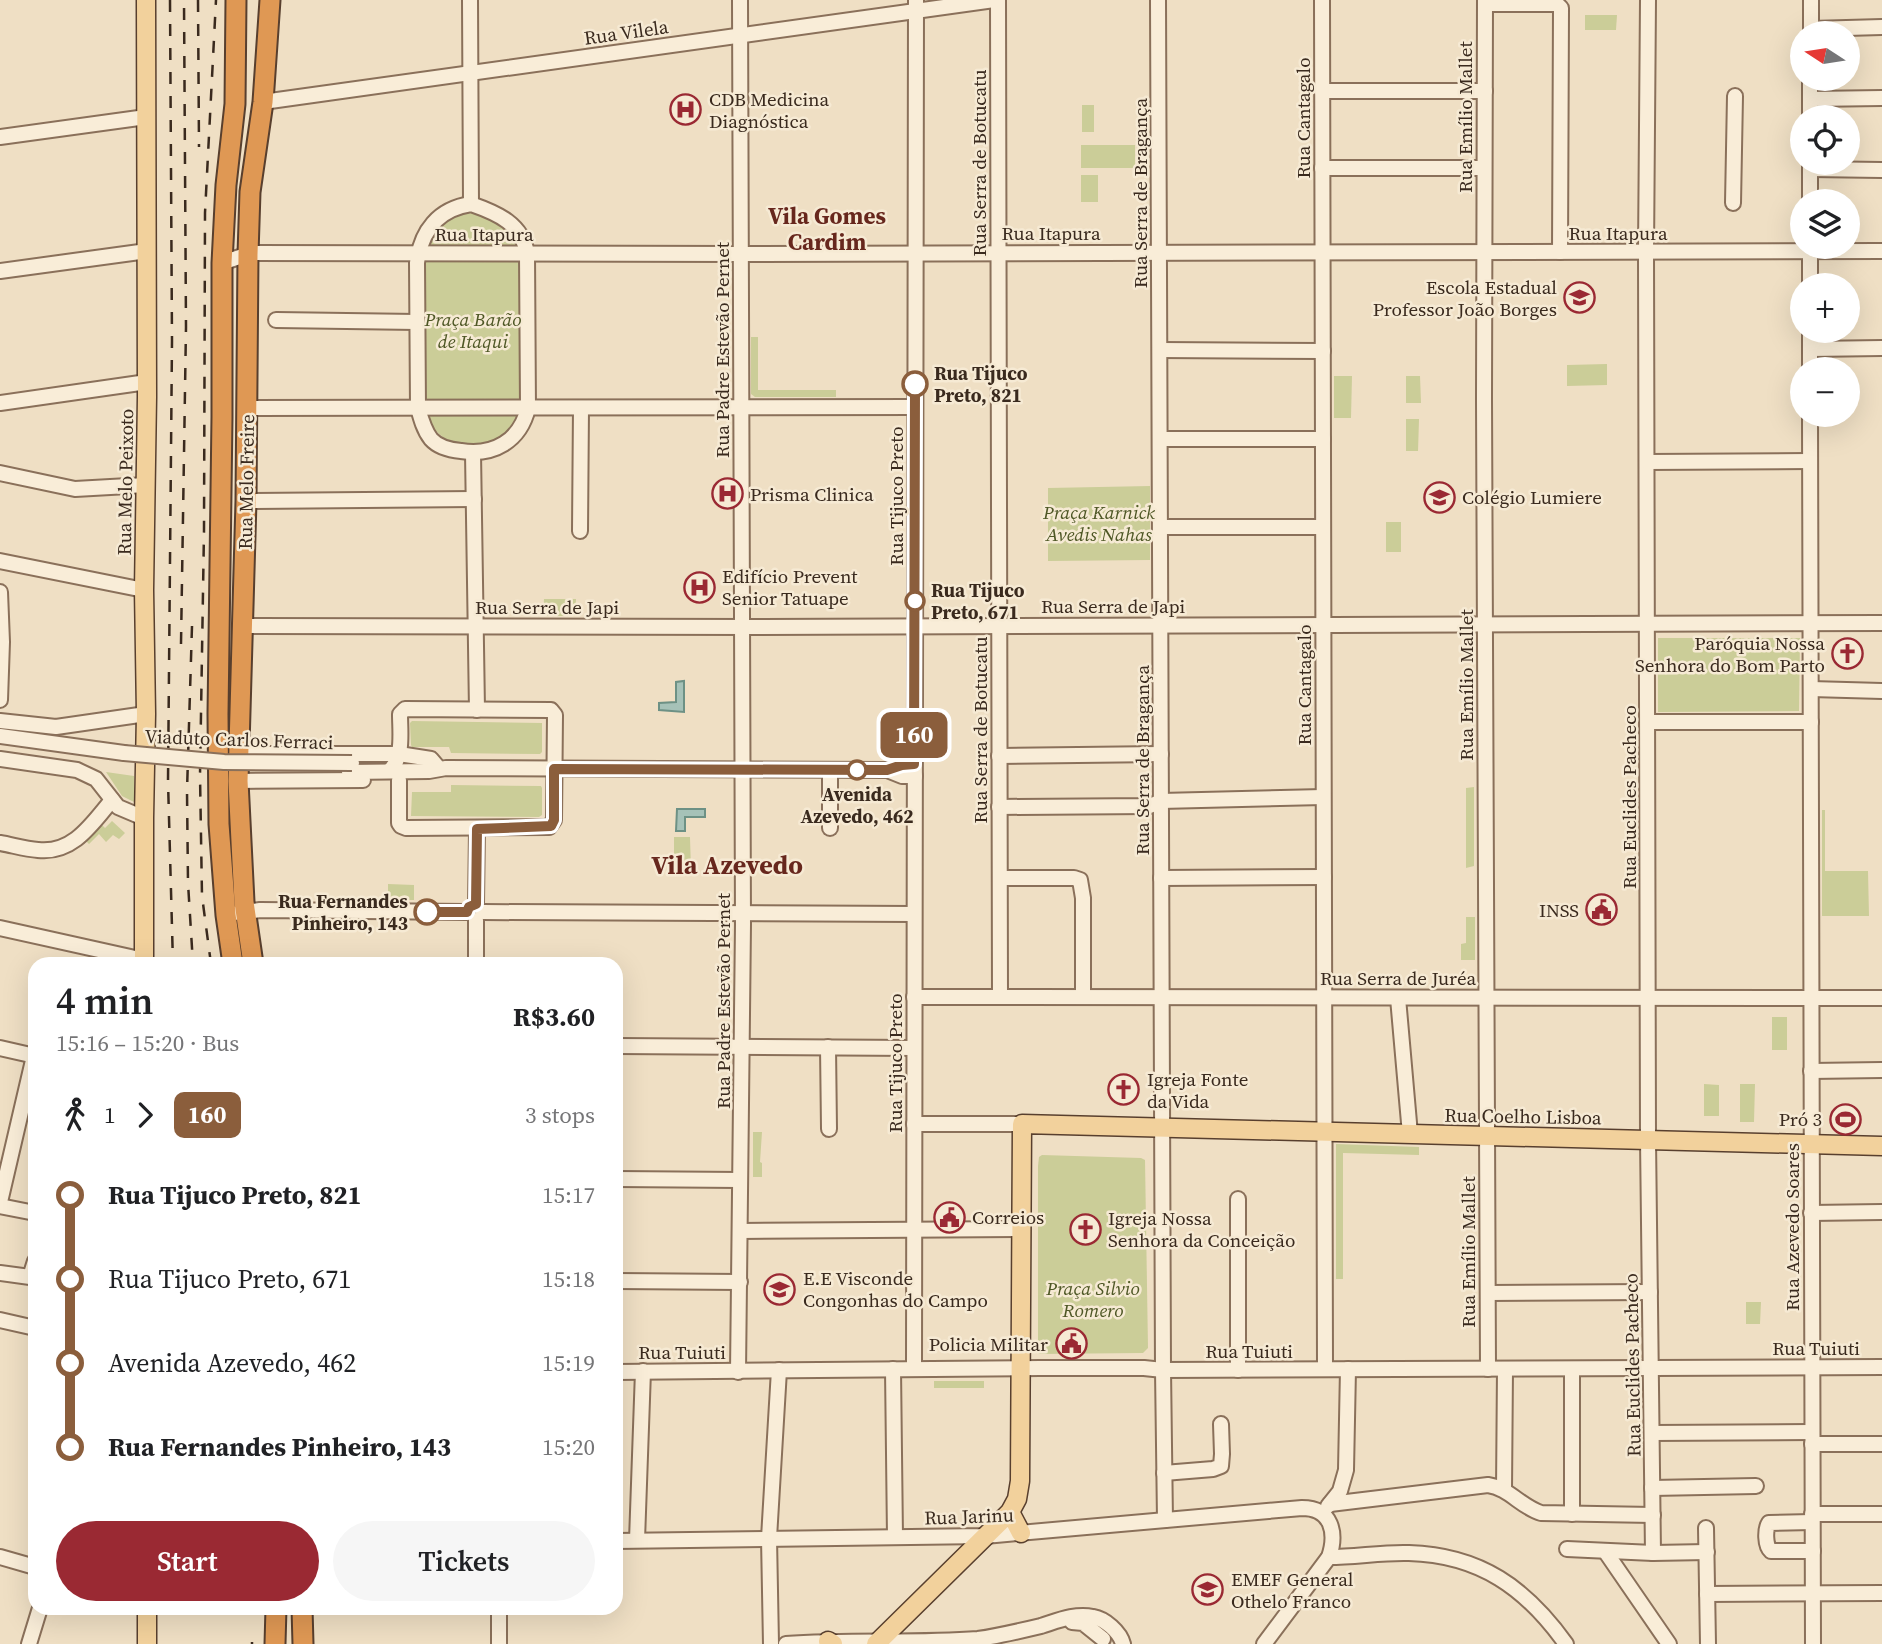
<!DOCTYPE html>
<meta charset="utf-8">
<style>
body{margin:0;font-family:"Source Serif 4",serif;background:#f6f6f6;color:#202124;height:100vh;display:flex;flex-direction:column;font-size:26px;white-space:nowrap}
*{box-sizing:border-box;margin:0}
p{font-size:23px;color:#757577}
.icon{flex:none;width:38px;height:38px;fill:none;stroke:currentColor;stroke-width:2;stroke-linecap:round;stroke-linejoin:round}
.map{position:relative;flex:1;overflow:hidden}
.side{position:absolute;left:28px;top:957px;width:595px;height:658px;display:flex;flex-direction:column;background:#fff;border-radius:21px;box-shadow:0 7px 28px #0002}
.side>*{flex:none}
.badge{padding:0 14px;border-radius:10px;font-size:24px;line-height:46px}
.needle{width:46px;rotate:282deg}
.controls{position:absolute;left:1790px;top:21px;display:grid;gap:14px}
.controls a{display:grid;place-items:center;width:70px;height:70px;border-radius:50%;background:#fff;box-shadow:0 7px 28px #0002;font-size:35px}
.map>.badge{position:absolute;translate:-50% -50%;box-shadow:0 0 0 4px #fff}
.legs{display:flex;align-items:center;gap:10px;height:77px;padding:0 28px;font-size:23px}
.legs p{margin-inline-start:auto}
.overview{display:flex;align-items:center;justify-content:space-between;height:119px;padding:0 28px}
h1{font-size:38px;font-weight:600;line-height:52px}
.button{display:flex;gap:14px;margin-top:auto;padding:14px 28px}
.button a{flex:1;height:80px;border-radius:42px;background:#9a2933;color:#fff;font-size:28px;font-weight:600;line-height:80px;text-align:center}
.button a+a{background:#f6f6f6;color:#202124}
ul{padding:0 28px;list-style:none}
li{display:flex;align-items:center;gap:24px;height:84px;font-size:26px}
li i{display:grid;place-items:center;width:10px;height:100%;margin:0 9px;background:currentColor}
li i::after{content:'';width:18px;height:18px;margin:-9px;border:5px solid;border-radius:50%;background:#fff}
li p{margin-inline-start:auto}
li:first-child i{background:linear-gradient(#0000 50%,currentColor 0)}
li:last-child i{background:linear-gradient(currentColor 50%,#0000 0)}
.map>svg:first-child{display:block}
</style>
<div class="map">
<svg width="1882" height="1644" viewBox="0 0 1882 1644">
<rect width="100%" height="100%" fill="#efdfc4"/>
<g fill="#cbcd98">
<path d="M1585,15h32l-1,15h-31z"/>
<rect x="1082" y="105" width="12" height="27"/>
<rect x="1081" y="145" width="54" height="23"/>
<rect x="1081" y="175" width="17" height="27"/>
<path d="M472,213l10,1 25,13 14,20 -97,1c13,-21 21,-33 48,-35z"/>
<path d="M522,259l1,142h-99v-141z"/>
<path d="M751,337h7v53h78v7h-81l-4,-3z"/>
<path d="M1607,364v21l-40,1v-21z"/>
<path d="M1334,376h18l-1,42h-17z"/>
<path d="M1406,376h14l1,27h-15z"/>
<path d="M423,413h97c-24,46 -73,45 -97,0z"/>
<path d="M1406,419h13l-1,32h-12z"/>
<path d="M1150,486v74l-102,1v-73z"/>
<rect x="1386" y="522" width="15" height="30"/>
<path d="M544,599h32l-1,17h-32z"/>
<path d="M1658,638h142l-1,73 -141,1z"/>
<path d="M412,721l130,2v29l-2,2 -89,-1 -2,-6h-37l-1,-2 -1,-22z"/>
<path d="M106,772l28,4v26l-12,-6z"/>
<path d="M451,785l90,1 1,2v27l-3,2 -128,-1 1,-24h39z"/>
<path d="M1474,787v79l-8,2v-80z"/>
<path d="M1822,810h3v61h43l1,45h-47z"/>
<path d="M112,821l13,12 -6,6 -6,-4 -7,7 -7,-8 -10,10 -3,-3 15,-17 4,4z"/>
<path d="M674,837h16l1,33h-17z"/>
<path d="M388,884l26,1v15h-26z"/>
<path d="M1466,917h9v43h-14v-16l5,-1z"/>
<rect x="1772" y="1017" width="15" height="33"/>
<path d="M1704,1084l15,1v31h-15z"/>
<path d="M1740,1084h15l-1,38h-14z"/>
<path d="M753,1132h9l-2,30 2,1v14h-9z"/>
<path d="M1336,1144l83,3v8l-76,-2v126h-7z"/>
<path d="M1042,1155l99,3 4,2 3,188 -5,5 -104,1 -1,-2v-186l1,-9z"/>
<path d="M1746,1302h15l-1,22h-14z"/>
<rect x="934" y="1381" width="50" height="7"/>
</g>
<g fill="#a6c2b8" stroke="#6d9185" stroke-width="2">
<path d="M684,681v31l-25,-2v-7l17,-1v-20z"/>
<path d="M677,809h28v8h-20v14h-9z"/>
</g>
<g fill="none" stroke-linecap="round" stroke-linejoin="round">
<defs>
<g id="minor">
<path d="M470,0l1,204"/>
<path d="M998,0l2,997"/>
<path d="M1158,0l5,1370 2,150"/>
<path d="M1322,0l3,1369"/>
<path d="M1485,0l-1,400 4,969"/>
<path d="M1648,0l-2,252 2,888 5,413"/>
<path d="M1485,4h72l4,4 -1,244"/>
<path d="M1811,29l71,-2"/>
<path d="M1811,33v-33"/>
<path d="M1322,91h163"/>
<path d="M1810,99l72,-1"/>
<path d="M263,102l731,-102"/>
<path d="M1810,117v-38"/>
<path d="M0,137l146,-20"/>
<path d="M1322,168h161"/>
<path d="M1810,169l72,1"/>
<path d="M1810,201v-38"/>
<path d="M1733,203l2,-107"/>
<path d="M471,204c26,9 52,20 56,50l1,154c-8,33 -34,48 -67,43 -11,-1 -23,-4 -30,-12 -7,-9 -10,-20 -13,-31l-1,-145c4,-32 21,-54 54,-59z"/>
<path d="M1810,247v38"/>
<path d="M222,263l29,-10 490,1 1141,-3"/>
<path d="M0,271l147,-20"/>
<path d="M276,320l141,2"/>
<path d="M1810,331v38"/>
<path d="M1810,349l72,-1"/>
<path d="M1160,350l163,1"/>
<path d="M0,403l147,-21"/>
<path d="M247,408l668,-1"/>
<path d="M1810,415l3,1229"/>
<path d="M1161,439h162"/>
<path d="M473,453l4,257"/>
<path d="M1647,462l163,-1"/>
<path d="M0,473l75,16 71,-4"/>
<path d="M246,501l228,-2"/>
<path d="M1160,527h163"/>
<path d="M580,531l1,-123"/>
<path d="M0,561l144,29"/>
<path d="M0,592l2,50 -2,58"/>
<path d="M243,626l512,1 1127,-4"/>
<path d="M1811,689l71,2"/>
<path d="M0,721l56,6 90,-13"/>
<path d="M1648,722h163"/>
<path d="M0,736l124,17"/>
<path d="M239,754h160l32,5 6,7"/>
<path d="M999,756l162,-2"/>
<path d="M0,759l77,11 19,9 22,28 26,11"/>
<path d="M830,770v58"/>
<path d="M389,771c15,-13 11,-38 11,-57l5,-5 146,1 4,5 -1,105 -5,7 -143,1 -5,-2 -2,-3v-43"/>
<path d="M349,772l80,-1 17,-3 441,2 15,6h13"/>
<path d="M238,781l125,-1"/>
<path d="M999,807l151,-1 11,-5 162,-4"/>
<path d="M0,843c12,2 25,6 38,7 35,4 54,-26 74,-50"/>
<path d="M1000,878h74l6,2 3,18v99"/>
<path d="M1161,878l163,-1"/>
<path d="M476,904l1,-75"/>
<path d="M483,912l431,2"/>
<path d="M238,913l22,-3 207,2"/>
<path d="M0,928l144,32"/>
<path d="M476,964v-44"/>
<path d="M914,997l968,1"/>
<path d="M1398,998l12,136"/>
<path d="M616,1046l298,2"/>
<path d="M828,1047l1,82"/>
<path d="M0,1048l35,8"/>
<path d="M1811,1071l71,-1"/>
<path d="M914,1124h108"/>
<path d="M616,1179l124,1"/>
<path d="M1238,1199v171"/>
<path d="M0,1202l34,-146"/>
<path d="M0,1206l35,7"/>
<path d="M1811,1213l71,-1"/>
<path d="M740,1231l282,-2"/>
<path d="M0,1273l30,4 5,-16"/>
<path d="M616,1281l124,1"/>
<path d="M1488,1293l162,-1"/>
<path d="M0,1320l35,8"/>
<path d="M893,1369l2,168"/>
<path d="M914,1369l2,-1369"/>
<path d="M1572,1369v145"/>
<path d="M616,1372l424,-4h104l19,2 719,-3"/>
<path d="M738,1372l5,-448 -3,-924"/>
<path d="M1652,1433l160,-1"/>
<path d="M1812,1444h70"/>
<path d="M1164,1473l49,-4 8,-3 1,-12 -1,-30"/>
<path d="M1652,1488l104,-2"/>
<path d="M1504,1490l1,-121"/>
<path d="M1330,1504l158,-19c21,3 33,22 53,28l112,2"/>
<path d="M1328,1506l12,-15 6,-21 2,-101"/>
<path d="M1812,1514h70"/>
<path d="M1812,1522l-43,1c-4,6 -4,23 2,28h42"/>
<path d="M1706,1528l2,116"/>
<path d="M637,1540l6,-169"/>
<path d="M616,1541l369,-5 317,-28c30,0 35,25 27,49l-65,87"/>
<path d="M1567,1549l86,4 54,-1"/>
<path d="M1605,1551l64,93"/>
<path d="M0,1557l35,10"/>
<path d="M1329,1557c27,0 54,-5 80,-4 71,2 117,35 157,91"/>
<path d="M1707,1594l175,-1"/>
<path d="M1072,1622l11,1 20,16"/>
<path d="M29,1644l11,-36"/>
<path d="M499,1644v-36"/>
<path d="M771,1644l-2,-106 10,-168"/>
<path d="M786,1644c64,-5 128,0 192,-5 21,-3 42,-8 63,-13 16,-5 34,-13 52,-9 12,2 27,15 30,27"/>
</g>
<g id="major">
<path d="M144,964v-146l2,-104 -2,-124 3,-193 -1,-397"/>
<path d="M1010,1512l11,21"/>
<path d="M828,1641l5,3"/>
<path d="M147,1644v-36"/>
<path d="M876,1644l134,-132 7,-13 3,-18 2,-357 860,22"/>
</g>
<g id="highway">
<path d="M233,964l-7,-49 -7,-91 -1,-110 4,-297v-154l4,-78 9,-81 1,-104"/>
<path d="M253,964l-9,-62 -6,-121 8,-280 2,-247 2,-62 13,-90 7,-102"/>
<path d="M302,1608l1,36"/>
<path d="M275,1644l1,-36"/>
</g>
</defs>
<use href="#minor" stroke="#8a705a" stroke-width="18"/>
<use href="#major" stroke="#583f2e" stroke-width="21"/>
<use href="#highway" stroke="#583f2e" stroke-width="23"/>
<use href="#minor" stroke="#f9edd8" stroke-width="14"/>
<use href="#major" stroke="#f2d19c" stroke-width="18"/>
<use href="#highway" stroke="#df9854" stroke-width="19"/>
<g stroke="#3a2a1e" stroke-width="2.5" stroke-dasharray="12 12" stroke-linecap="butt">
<path d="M170,0l2,341 -4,440 5,183"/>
<path d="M198,0l1,147"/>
<path d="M192,626l-5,165 1,92 5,81"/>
<path d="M181,644l5,-317 -2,-327"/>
<path d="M211,964l-9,-68 -2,-121 4,-244 1,-318 11,-213"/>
<path d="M252,1642v2"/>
</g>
<defs>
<path id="minor-bridge" d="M124,753l100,9 128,1"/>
</defs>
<use href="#minor-bridge" stroke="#8a705a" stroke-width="18" stroke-linecap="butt"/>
<use href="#minor-bridge" stroke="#f9edd8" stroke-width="14"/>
</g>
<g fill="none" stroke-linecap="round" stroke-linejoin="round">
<defs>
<path id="line-1" d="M427,912h40l2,-5 7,-3 1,-75 74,-3 3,-6v-51l333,1 15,-5 12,-1 1,-380"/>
</defs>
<use href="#line-1" stroke="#fff" stroke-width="16"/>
<use href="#line-1" stroke="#8b5e3c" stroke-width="10"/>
</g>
<defs>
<symbol id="hospital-ring" viewBox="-11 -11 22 22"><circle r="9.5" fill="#f6ead4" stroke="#9a2933" stroke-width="1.5"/><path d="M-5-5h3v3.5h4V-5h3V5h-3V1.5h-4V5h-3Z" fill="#9a2933"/></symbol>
<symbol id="school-ring" viewBox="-11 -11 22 22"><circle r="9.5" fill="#f6ead4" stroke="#9a2933" stroke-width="1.5"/><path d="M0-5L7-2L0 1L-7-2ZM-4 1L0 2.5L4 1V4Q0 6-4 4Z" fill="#9a2933"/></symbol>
<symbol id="church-ring" viewBox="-11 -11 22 22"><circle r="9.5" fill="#f6ead4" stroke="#9a2933" stroke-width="1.5"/><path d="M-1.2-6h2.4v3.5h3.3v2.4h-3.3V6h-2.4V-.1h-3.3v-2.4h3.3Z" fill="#9a2933"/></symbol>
<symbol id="civic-ring" viewBox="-11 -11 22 22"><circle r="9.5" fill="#f6ead4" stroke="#9a2933" stroke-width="1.5"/><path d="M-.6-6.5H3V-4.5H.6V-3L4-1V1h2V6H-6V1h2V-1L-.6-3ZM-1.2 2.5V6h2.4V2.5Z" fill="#9a2933"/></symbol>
<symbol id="stadium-ring" viewBox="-11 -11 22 22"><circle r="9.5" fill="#f6ead4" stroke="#9a2933" stroke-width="1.5"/><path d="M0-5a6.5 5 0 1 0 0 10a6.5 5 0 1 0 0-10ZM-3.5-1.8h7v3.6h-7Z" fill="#9a2933"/></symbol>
</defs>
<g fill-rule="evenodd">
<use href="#hospital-ring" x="668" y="92" width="35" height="35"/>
<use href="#school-ring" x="1562" y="280" width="35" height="35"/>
<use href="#hospital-ring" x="710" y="476" width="35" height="35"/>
<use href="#school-ring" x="1422" y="480" width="35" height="35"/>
<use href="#hospital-ring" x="682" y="570" width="35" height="35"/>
<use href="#church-ring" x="1830" y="636" width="35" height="35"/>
<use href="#civic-ring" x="1584" y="892" width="35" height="35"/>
<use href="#church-ring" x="1106" y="1072" width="35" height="35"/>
<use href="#stadium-ring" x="1828" y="1102" width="35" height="35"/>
<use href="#civic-ring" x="932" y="1200" width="35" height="35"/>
<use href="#church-ring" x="1068" y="1212" width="35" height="35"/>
<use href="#school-ring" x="762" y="1272" width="35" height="35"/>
<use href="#civic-ring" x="1054" y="1326" width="35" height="35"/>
<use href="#school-ring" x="1190" y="1572" width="35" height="35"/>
</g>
<g fill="#fff" stroke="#8b5e3c" stroke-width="3.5">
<circle cx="915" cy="384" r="12"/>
<circle cx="915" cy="601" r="9"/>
<circle cx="857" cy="770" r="9"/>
<circle cx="427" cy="912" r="12"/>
</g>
<g text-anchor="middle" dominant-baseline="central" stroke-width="5" stroke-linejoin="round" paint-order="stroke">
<g font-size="19" fill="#3a2a1e" stroke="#f6ead4">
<text transform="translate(626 32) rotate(-8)">Rua Vilela</text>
<text transform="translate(1465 117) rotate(-90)">Rua Emílio Mallet</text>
<text transform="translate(1303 118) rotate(-90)">Rua Cantagalo</text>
<text transform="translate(979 163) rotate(-90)">Rua Serra de Botucatu</text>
<text transform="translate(1140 193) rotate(-90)">Rua Serra de Bragança</text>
<text x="1051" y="233">Rua Itapura</text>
<text x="1618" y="233">Rua Itapura</text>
<text x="484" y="234">Rua Itapura</text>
<text transform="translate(722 350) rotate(-90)">Rua Padre Estevão Pernet</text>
<text transform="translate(125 482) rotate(-89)">Rua Melo Peixoto</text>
<text transform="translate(246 482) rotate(-89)">Rua Melo Freire</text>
<text transform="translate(896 496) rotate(-90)">Rua Tijuco Preto</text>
<text x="1113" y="606">Rua Serra de Japi</text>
<text x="547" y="607">Rua Serra de Japi</text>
<text transform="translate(1304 685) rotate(-90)">Rua Cantagalo</text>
<text transform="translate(1466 685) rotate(-90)">Rua Emílio Mallet</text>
<text transform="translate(980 730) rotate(-90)">Rua Serra de Botucatu</text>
<text transform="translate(239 739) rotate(2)">Viaduto Carlos Ferraci</text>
<text transform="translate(1142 760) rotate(-90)">Rua Serra de Bragança</text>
<text transform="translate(1629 797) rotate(-90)">Rua Euclides Pacheco</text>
<text x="1398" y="978">Rua Serra de Juréa</text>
<text transform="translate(723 1001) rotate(-90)">Rua Padre Estevão Pernet</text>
<text transform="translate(895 1063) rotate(-90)">Rua Tijuco Preto</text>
<text transform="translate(1523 1116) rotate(1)">Rua Coelho Lisboa</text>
<text transform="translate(1792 1227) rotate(-90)">Rua Azevedo Soares</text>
<text transform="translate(1468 1252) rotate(-90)">Rua Emílio Mallet</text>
<text x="1816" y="1348">Rua Tuiuti</text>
<text x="1249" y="1351">Rua Tuiuti</text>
<text x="682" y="1352">Rua Tuiuti</text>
<text transform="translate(1632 1365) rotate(-91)">Rua Euclides Pacheco</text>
<text transform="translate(969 1516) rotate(-2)">Rua Jarinu</text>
</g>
<g font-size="19" fill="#3a2a1e" stroke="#f6ead4" text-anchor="start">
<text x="709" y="99">CDB Medicina<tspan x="709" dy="22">Diagnóstica</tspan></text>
<text x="1557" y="287" text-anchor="end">Escola Estadual<tspan x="1557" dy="22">Professor João Borges</tspan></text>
<text x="750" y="494">Prisma Clinica</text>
<text x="1462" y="497">Colégio Lumiere</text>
<text x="722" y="576">Edifício Prevent<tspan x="722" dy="22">Senior Tatuape</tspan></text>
<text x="1825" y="643" text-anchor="end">Paróquia Nossa<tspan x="1825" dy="22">Senhora do Bom Parto</tspan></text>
<text x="1579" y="910" text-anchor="end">INSS</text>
<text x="1147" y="1079">Igreja Fonte<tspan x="1147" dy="22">da Vida</tspan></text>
<text x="1822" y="1119" text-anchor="end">Pró 3</text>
<text x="972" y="1217">Correios</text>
<text x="1108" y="1218">Igreja Nossa<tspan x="1108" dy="22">Senhora da Conceição</tspan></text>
<text x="803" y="1278">E.E Visconde<tspan x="803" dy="22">Congonhas do Campo</tspan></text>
<text x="1048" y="1344" text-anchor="end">Policia Militar</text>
<text x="1231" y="1579">EMEF General<tspan x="1231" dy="22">Othelo Franco</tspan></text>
</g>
<g font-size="19" font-style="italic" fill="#4e5725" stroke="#f6ead4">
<text x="473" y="319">Praça Barão<tspan x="473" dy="22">de Itaqui</tspan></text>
<text x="1099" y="512">Praça Karnick<tspan x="1099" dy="22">Avedis Nahas</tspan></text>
<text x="1093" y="1288">Praça Silvio<tspan x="1093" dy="22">Romero</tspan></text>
</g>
<g font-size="19" font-weight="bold" fill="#3a2a1e" stroke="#f6ead4" text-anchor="start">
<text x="934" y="373">Rua Tijuco<tspan x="934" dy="22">Preto, 821</tspan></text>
<text x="931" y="590">Rua Tijuco<tspan x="931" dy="22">Preto, 671</tspan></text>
<text x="857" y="794" text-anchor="middle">Avenida<tspan x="857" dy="22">Azevedo, 462</tspan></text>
<text x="408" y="901" text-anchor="end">Rua Fernandes<tspan x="408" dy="22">Pinheiro, 143</tspan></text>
</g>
<g font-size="23" font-weight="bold" fill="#67271d" stroke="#f6ead4">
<text x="827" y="216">Vila Gomes<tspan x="827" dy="26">Cardim</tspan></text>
</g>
<g font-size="26" font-weight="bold" fill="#67271d" stroke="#f6ead4">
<text x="727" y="865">Vila Azevedo</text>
</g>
</g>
</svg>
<div class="controls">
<a><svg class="needle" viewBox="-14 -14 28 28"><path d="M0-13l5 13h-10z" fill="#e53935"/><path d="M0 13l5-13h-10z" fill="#757577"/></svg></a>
<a><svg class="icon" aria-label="locate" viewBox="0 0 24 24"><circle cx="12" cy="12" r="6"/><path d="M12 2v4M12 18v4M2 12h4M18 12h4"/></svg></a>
<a><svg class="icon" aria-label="layers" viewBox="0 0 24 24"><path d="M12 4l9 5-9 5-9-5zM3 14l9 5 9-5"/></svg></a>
<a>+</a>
<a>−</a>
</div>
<b class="badge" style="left:914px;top:735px;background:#8b5e3c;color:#fff">160</b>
<section class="side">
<div class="overview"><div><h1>4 min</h1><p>15:16 – 15:20 · Bus</p></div><b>R$3.60</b></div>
<div class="legs"><svg class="icon" aria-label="walk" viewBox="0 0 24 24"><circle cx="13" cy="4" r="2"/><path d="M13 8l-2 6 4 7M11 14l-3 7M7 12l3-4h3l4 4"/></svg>1<svg class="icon" aria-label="forward" viewBox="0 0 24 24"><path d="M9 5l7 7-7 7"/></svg><b class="badge" style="background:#8b5e3c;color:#fff">160</b><p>3 stops</p></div>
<ul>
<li><i style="color:#8b5e3c"></i><b>Rua Tijuco Preto, 821</b><p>15:17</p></li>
<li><i style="color:#8b5e3c"></i><span>Rua Tijuco Preto, 671</span><p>15:18</p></li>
<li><i style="color:#8b5e3c"></i><span>Avenida Azevedo, 462</span><p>15:19</p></li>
<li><i style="color:#8b5e3c"></i><b>Rua Fernandes Pinheiro, 143</b><p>15:20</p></li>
</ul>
<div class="button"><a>Start</a><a>Tickets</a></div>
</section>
</div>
